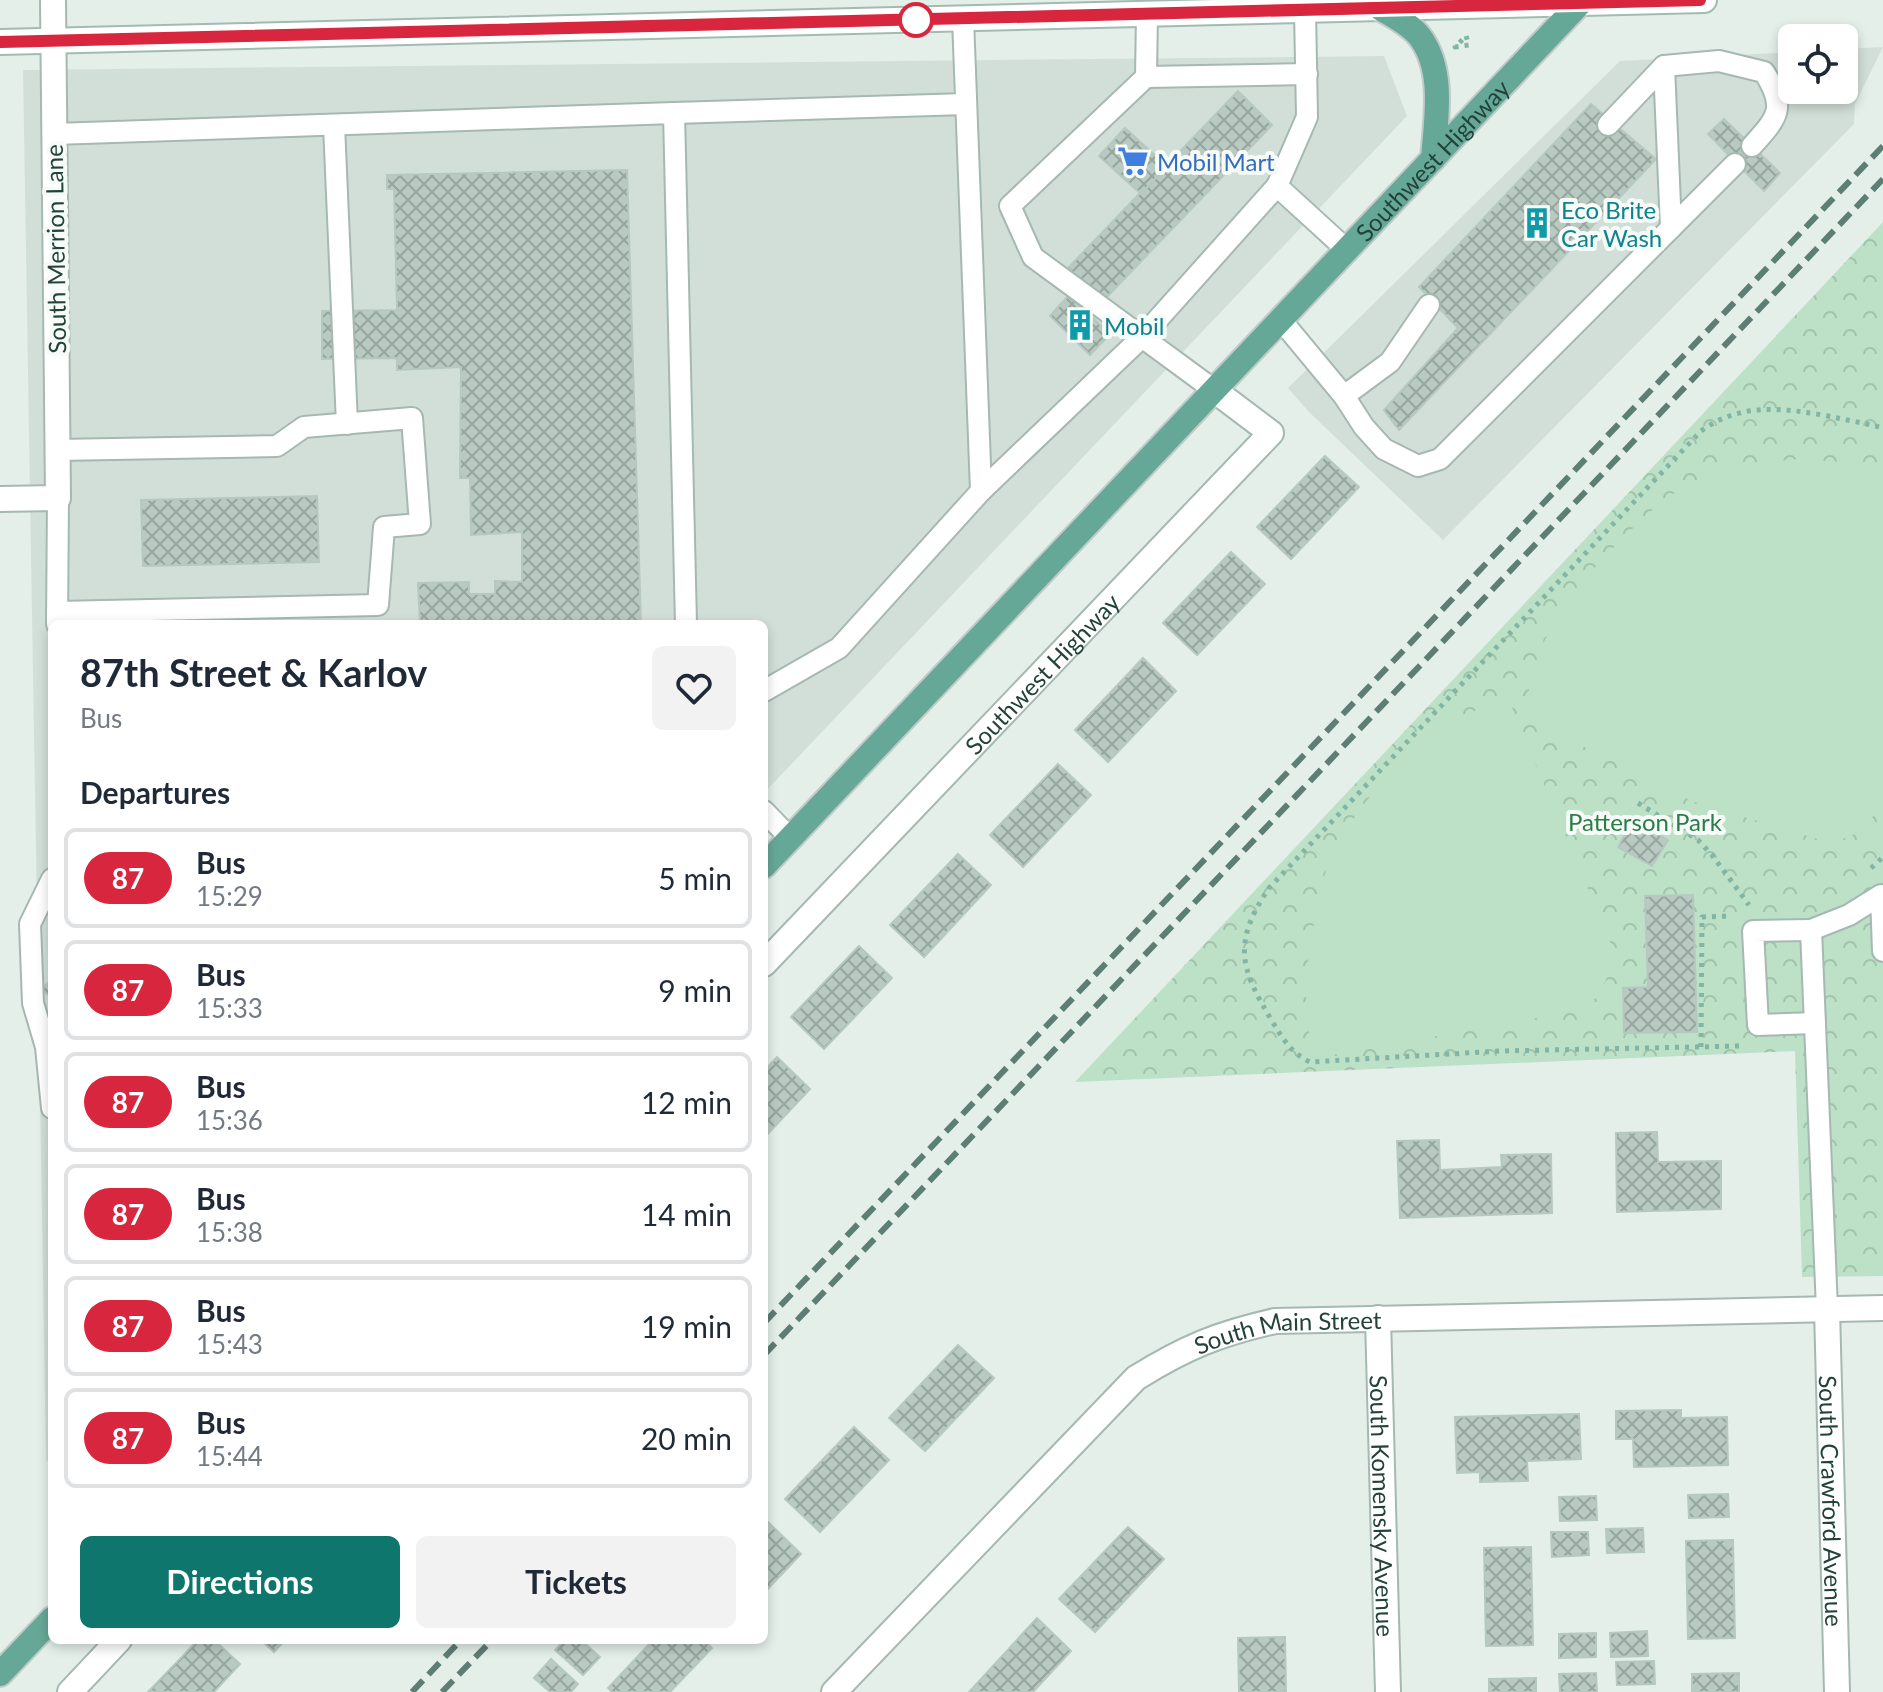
<!DOCTYPE html>
<style>
body{margin:0;font-family:Lato,sans-serif;background:#f2f2f3;color:#1f2937;height:100vh;display:flex;flex-direction:column;font-size:30px;white-space:nowrap}
*{box-sizing:border-box;margin:0}
p{font-size:26px;color:#747a83}
.icon{flex:none;width:44px;height:44px;fill:none;stroke:currentColor;stroke-width:2;stroke-linecap:round;stroke-linejoin:round}
.map{position:relative;flex:1;overflow:hidden}
.panel{position:absolute;left:48px;top:620px;width:720px;height:1024px;display:flex;flex-direction:column;background:#fff;border-radius:12px;box-shadow:0 4px 12px #0003}
.panel>*{flex:none}
.badge{padding:0 16px;border-radius:26px;font-size:28px;line-height:52px}
.tools{position:absolute;left:1778px;top:24px;display:grid;gap:16px}
.tools a{display:grid;place-items:center;width:80px;height:80px;border-radius:12px;background:#fff;box-shadow:0 4px 12px #0003;font-size:40px}
.map>.badge{position:absolute;translate:-50% -50%;box-shadow:0 0 0 4px #fff}
h2{padding:0 32px;font-size:30px;line-height:72px}
.round{display:grid;place-items:center;flex:none;width:84px;height:84px;border-radius:12px;background:#f2f2f3}
.overview{display:flex;align-items:center;justify-content:space-between;height:136px;padding:0 32px}
h1{font-size:38px;font-weight:700;line-height:60px}
.action{display:flex;gap:16px;margin-top:auto;padding:16px 32px}
.action a{flex:1;height:92px;border-radius:12px;background:#0f766e;color:#fff;font-size:32px;font-weight:700;line-height:92px;text-align:center}
.action a+a{background:#f2f2f3;color:#1f2937}
ul{padding:0;list-style:none}
li{display:flex;align-items:center;gap:24px;height:100px;margin:0 16px 12px;padding:0 16px;border:4px solid #e0e1e3;border-radius:12px}
li div{flex:1}
li b{display:block;font-size:30px}
li em{font-style:normal}
li .badge{min-width:88px;font-weight:700;text-align:center}
.map>svg:first-child{display:block}
</style>
<div class="map">
<svg width="1883" height="1692" viewBox="0 0 1883 1692">
<defs>
<pattern id="park-crowns" width="20" height="18" patternUnits="userSpaceOnUse" patternTransform="scale(2)"><rect width="20" height="18" fill="#bce1c6"/><path d="M2 6a3 3 0 1 1 6 0M12 15a3 3 0 1 1 6 0" fill="none" stroke="#a1c2ab"/></pattern>
<pattern id="building-cross-hatch" width="8" height="8" patternUnits="userSpaceOnUse" patternTransform="scale(2)"><rect width="8" height="8" fill="#b9cac3"/><path d="M0 0l8 8M0 8l8-8" fill="none" stroke="#96a69f"/></pattern>
</defs>
<rect width="100%" height="100%" fill="#e4efea"/>
<g fill="#d2dfd9">
<path d="M1883,47l-28,57 -1,20 -411,416 -134,-128 -21,-24 332,-327 172,-9v38h52v-41z"/>
<path d="M1384,56l23,60 -643,677v-169h-712v841l-6,-5 -23,-1390z"/>
</g>
<path fill="url(#park-crowns)" d="M1883,222v1054l-81,1 -7,-226 -720,31z"/>
<g fill="#bce1c6">
<path d="M1799,459l40,3 44,10v325c-12,30 -30,46 -62,43l-127,-38 -167,-84c0,-75 48,-133 99,-183 18,-18 37,-37 61,-49 37,-18 73,-24 112,-27z"/>
<path d="M1508,698l104,249v18l-13,32 -34,16 -250,45c-15,-50 -9,-98 2,-149 3,-19 7,-36 15,-53 22,-44 56,-86 95,-117 23,-19 53,-31 81,-41z"/>
</g>
<g fill="url(#building-cross-hatch)" stroke="#b6c9c1" stroke-width="2">
<path d="M1238,91l34,34 -169,176 -35,-33z"/>
<path d="M1591,104l65,55 -257,271 -15,-20 74,-82 -39,-41z"/>
<path d="M1724,119l56,54 -16,18 -56,-57z"/>
<path d="M1125,128l42,38 -26,28 -42,-38z"/>
<path d="M627,170l14,454h-221l-2,-41 51,-1v12h26v-13l27,1v-50l-51,3 -1,-57h-10l1,-111 -64,3v-12l-75,1v-48l75,-1 -3,-121h-7v-14z"/>
<path d="M1069,295l41,39 -20,21 -40,-39z"/>
<path d="M1325,456l34,31 -68,72 -34,-32z"/>
<path d="M317,496l2,66 -176,4 -2,-66z"/>
<path d="M1231,552l34,32 -68,71 -34,-32z"/>
<path d="M1143,658l33,33 -68,71 -33,-32z"/>
<path d="M1058,764l33,31 -68,72 -33,-32z"/>
<path d="M1633,820l35,20 -16,26 -34,-19z"/>
<path d="M958,854l33,31 -67,72 -34,-32z"/>
<path d="M1693,895l4,137 -73,1 -1,-45 25,-1 -3,-91z"/>
<path d="M859,946l33,32 -68,71 -33,-32z"/>
<path d="M52,979v20l-10,-10z"/>
<path d="M777,1057l33,32 -46,49v-67z"/>
<path d="M1657,1132l1,30 63,-1v48l-104,3 -1,-79z"/>
<path d="M1439,1140l1,30 62,-3 -1,-12 50,-1 1,59 -152,5 -3,-77z"/>
<path d="M958,1345l36,33 -69,73 -36,-33z"/>
<path d="M1681,1410v8l46,-1 1,48 -94,2 -1,-28h-17v-28z"/>
<path d="M1579,1414l2,45 -54,2 1,20 -48,1v-10l-23,1 -2,-56z"/>
<path d="M854,1427l35,33 -69,72 -35,-33z"/>
<path d="M1728,1494l1,23 -40,1 -1,-23z"/>
<path d="M1596,1496l1,24 -37,1 -1,-24z"/>
<path d="M767,1521l34,33 -37,39v-69z"/>
<path d="M1128,1527l36,32 -69,73 -36,-33z"/>
<path d="M1643,1528l1,24 -37,1 -1,-24z"/>
<path d="M1551,1532h37l1,23 -37,2z"/>
<path d="M1733,1540l2,98 -47,1 -2,-98z"/>
<path d="M1531,1547l2,98 -47,1 -2,-98z"/>
<path d="M1037,1618l34,33 -38,41h-64z"/>
<path d="M1647,1631l1,25 -37,1 -1,-24z"/>
<path d="M1596,1633v24l-37,1v-24z"/>
<path d="M1285,1637l1,55h-47l-1,-54z"/>
<path d="M198,1640h16l26,24 -26,28h-66z"/>
<path d="M261,1640h24l-11,12z"/>
<path d="M565,1640h16l19,17 -17,18 -28,-25z"/>
<path d="M653,1640h50l9,8 -42,44h-58l-4,-4z"/>
<path d="M551,1659l27,25 -7,8h-21l-16,-14z"/>
<path d="M1654,1661l1,23 -38,1 -1,-23z"/>
<path d="M1596,1673l1,19h-37l-1,-18z"/>
<path d="M1739,1673v19h-47v-18z"/>
<path d="M1536,1678v14h-47v-13z"/>
</g>
<g fill="none" stroke-linecap="round" stroke-linejoin="round">
<defs>
<g id="service">
<path d="M1147,14l-1,63 -136,129 23,51 181,133"/>
<path d="M1664,66l7,162"/>
<path d="M1146,77l161,-3"/>
<path d="M674,113l292,-9"/>
<path d="M334,125l13,299"/>
<path d="M1608,125l56,-59 55,-5 45,11c23,36 14,45 -12,74"/>
<path d="M54,134l620,-21 12,511"/>
<path d="M1277,186l30,-69 -2,-107"/>
<path d="M1281,320l63,76 20,31 20,22 34,17 22,-7 295,-295"/>
<path d="M1344,396l46,-34 39,-57"/>
<path d="M57,450l220,-4 27,-19 108,-9 8,106 -36,3 -6,78 -321,7"/>
<path d="M981,491l161,-154 135,-151 70,64"/>
<path d="M57,624l1,-126"/>
<path d="M764,691l75,-43 142,-157 -18,-472"/>
<path d="M764,811l26,27"/>
<path d="M52,879l-22,45 3,79 13,44 6,61"/>
<path d="M1811,930l-58,1 5,94 57,-2"/>
<path d="M1827,1309l-16,-379 38,-15 32,-20 2,56"/>
</g>
<g id="minor">
<path d="M0,499l58,-1 -5,-498"/>
<path id="s1" d="M764,964l507,-531 -57,-43"/>
<path id="s2" d="M1827,1309l10,383"/>
<path id="s3" d="M1378,1318l10,374"/>
<path d="M70,1692l49,-52"/>
<path id="s4" d="M834,1692l302,-314c50,-31 82,-44 139,-57l608,-13"/>
</g>
<path id="secondary" d="M0,42l1704,-42"/>
<g id="primary">
<path d="M1380,8c13,8 30,16 40,29 25,33 16,83 13,122"/>
<path id="s5" d="M764,866l819,-866"/>
<path d="M0,1674l52,-55"/>
</g>
</defs>
<use href="#service" stroke="#a6b8b2" stroke-width="24"/>
<use href="#minor" stroke="#a6b8b2" stroke-width="28"/>
<use href="#secondary" stroke="#a2bbb2" stroke-width="28"/>
<use href="#primary" stroke="#c1cac8" stroke-width="28"/>
<g stroke="#82b5a5" stroke-width="5" stroke-dasharray="4 6" stroke-linecap="butt">
<path d="M1466,36l3,9 -14,2z"/>
<path d="M1638,803l60,37 14,15 37,50"/>
<path d="M1871,868l12,-11"/>
<path d="M1739,1046l-238,5 -191,11c-19,-9 -27,-23 -38,-41 -32,-53 -40,-78 -3,-133l432,-457c40,-29 81,-23 127,-15 18,4 37,7 55,12"/>
<path d="M1701,1047l1,-130 30,-1"/>
</g>
<use href="#service" stroke="#fff" stroke-width="20"/>
<use href="#minor" stroke="#fff" stroke-width="24"/>
<use href="#secondary" stroke="#fff" stroke-width="24"/>
<use href="#primary" stroke="#66a897" stroke-width="24"/>
<g stroke="#5d7e75" stroke-width="6" stroke-dasharray="16 8" stroke-linecap="butt">
<path d="M764,1323l1119,-1177"/>
<path d="M764,1355l1119,-1176"/>
<path d="M412,1692l49,-52"/>
<path d="M442,1692l50,-52"/>
</g>
</g>
<g fill="none" stroke-linecap="round" stroke-linejoin="round">
<defs>
<path id="line" d="M0,42l1700,-42"/>
</defs>
<use href="#line" stroke="#fff" stroke-width="18"/>
<use href="#line" stroke="#d7263d" stroke-width="12"/>
</g>
<defs>
<symbol id="supermarket-bare" viewBox="-9 -9 18 18"><path d="M-6-5.5h2.5l.6 2H6L4.5 2H-2.5L-4.4-4H-6ZM-1.5 3.2a1.3 1.3 0 1 0 .1 0ZM3 3.2a1.3 1.3 0 1 0 .1 0Z" fill="#3f7fe0" stroke="#f6fbf8" stroke-width="2.5" paint-order="stroke"/></symbol>
<symbol id="building-bare" viewBox="-9 -9 18 18"><path d="M-4-6H4V6H1V3H-1V6H-4ZM-2.5-4.3h1.7v1.8h-1.7ZM.8-4.3h1.7v1.8H.8ZM-2.5-1h1.7V.8h-1.7ZM.8-1h1.7V.8H.8Z" fill="#0f9aa8" stroke="#f6fbf8" stroke-width="2.5" paint-order="stroke"/></symbol>
</defs>
<g fill-rule="evenodd">
<use href="#supermarket-bare" x="1111" y="139" width="44" height="44"/>
<use href="#building-bare" x="1515" y="201" width="44" height="44"/>
<use href="#building-bare" x="1058" y="303" width="44" height="44"/>
</g>
<circle fill="#fff" stroke="#d7263d" stroke-width="4" cx="916" cy="20" r="16"/>
<g text-anchor="middle" dominant-baseline="central" stroke-width="8" stroke-linejoin="round" paint-order="stroke">
<g font-size="24" fill="#22423a" stroke="#f6fbf8">
<text stroke="none"><textPath href="#s5" startOffset="972">Southwest Highway</textPath></text>
<text transform="translate(55 249) rotate(-91)">South Merrion Lane</text>
<text stroke="none"><textPath href="#s1" startOffset="402">Southwest Highway</textPath></text>
<text stroke="none"><textPath href="#s4" startOffset="598">South Main Street</textPath></text>
<text stroke="none"><textPath href="#s2" startOffset="192">South Crawford Avenue</textPath></text>
<text stroke="none"><textPath href="#s3" startOffset="188">South Komensky Avenue</textPath></text>
</g>
<g font-size="24" fill="#366cbe" stroke="#f6fbf8" text-anchor="start">
<text x="1157" y="161">Mobil Mart</text>
</g>
<g font-size="24" fill="#0d838f" stroke="#f6fbf8" text-anchor="start">
<text x="1561" y="209">Eco Brite<tspan x="1561" dy="28">Car Wash</tspan></text>
<text x="1104" y="325">Mobil</text>
</g>
<g font-size="24" fill="#287d49" stroke="#f6fbf8">
<text x="1645" y="821">Patterson Park</text>
</g>
</g>
</svg>
<div class="tools">
<a><svg class="icon" aria-label="locate" viewBox="0 0 24 24"><circle cx="12" cy="12" r="6"/><path d="M12 2v4M12 18v4M2 12h4M18 12h4"/></svg></a>
</div>
<section class="panel">
<div class="overview"><div><h1>87th Street &amp; Karlov</h1><p>Bus</p></div><a class="round"><svg class="icon" aria-label="heart" viewBox="0 0 24 24"><path d="M12 20l-8-8c-3-5 5-10 8-4 3-6 11-1 8 4z"/></svg></a></div>
<h2>Departures</h2>
<ul>
<li><span class="badge" style="background:#d7263d;color:#fff">87</span><div><b>Bus</b><p>15:29</p></div><em>5 min</em></li>
<li><span class="badge" style="background:#d7263d;color:#fff">87</span><div><b>Bus</b><p>15:33</p></div><em>9 min</em></li>
<li><span class="badge" style="background:#d7263d;color:#fff">87</span><div><b>Bus</b><p>15:36</p></div><em>12 min</em></li>
<li><span class="badge" style="background:#d7263d;color:#fff">87</span><div><b>Bus</b><p>15:38</p></div><em>14 min</em></li>
<li><span class="badge" style="background:#d7263d;color:#fff">87</span><div><b>Bus</b><p>15:43</p></div><em>19 min</em></li>
<li><span class="badge" style="background:#d7263d;color:#fff">87</span><div><b>Bus</b><p>15:44</p></div><em>20 min</em></li>
</ul>
<div class="action"><a>Directions</a><a>Tickets</a></div>
</section>
</div>
